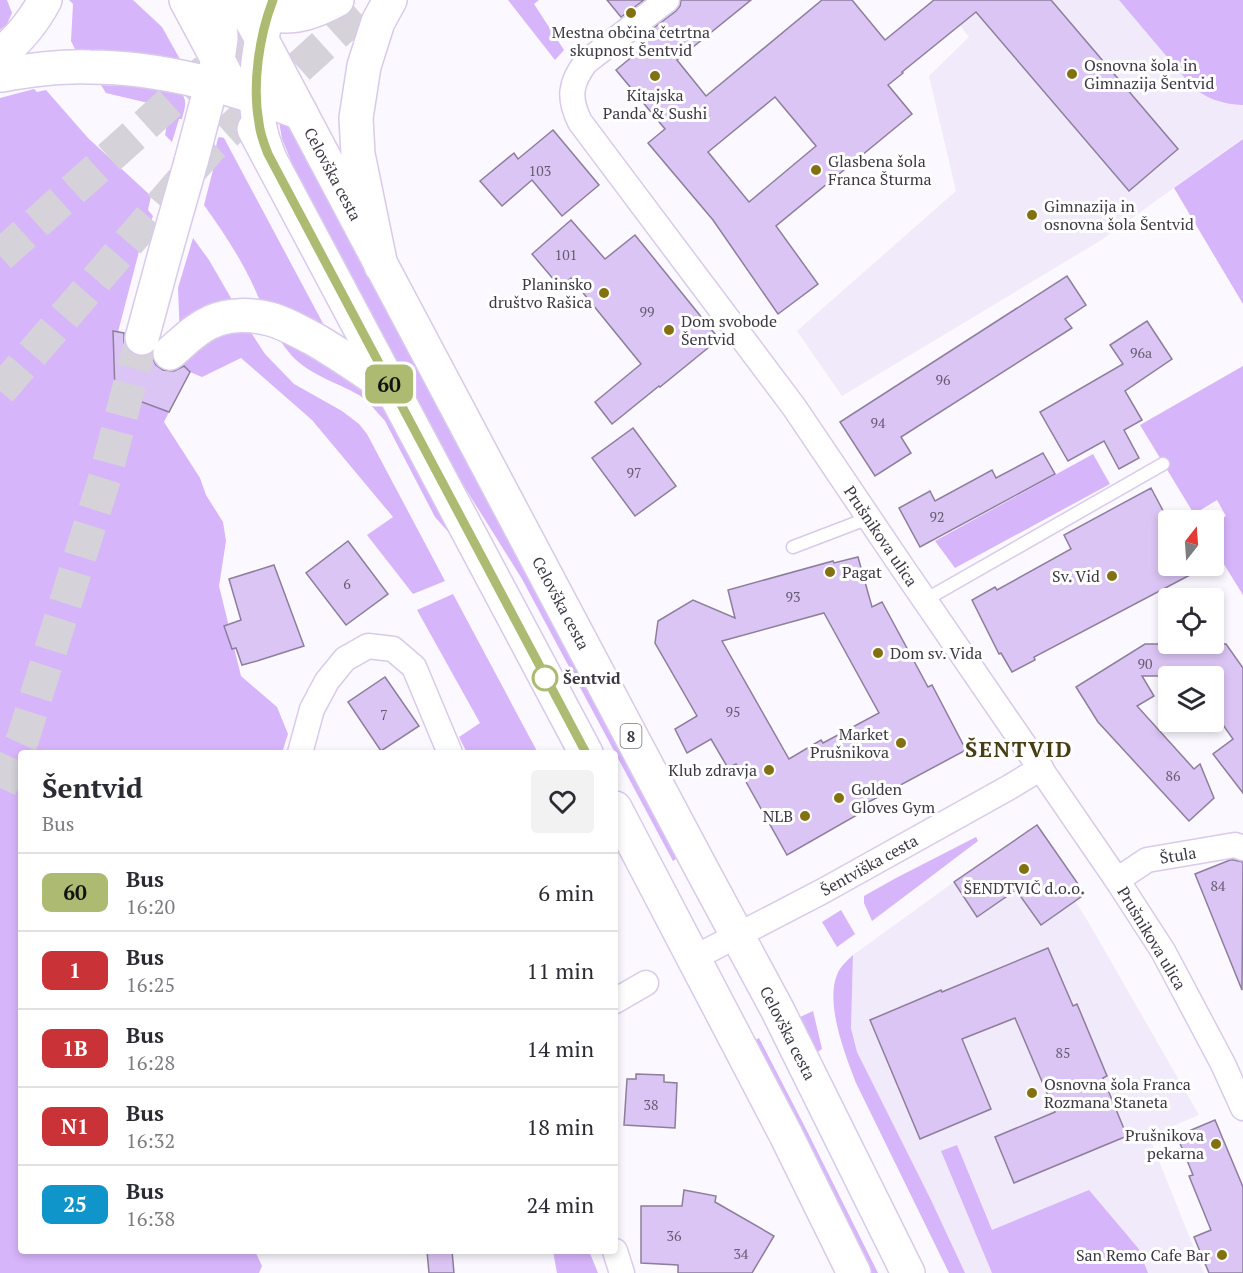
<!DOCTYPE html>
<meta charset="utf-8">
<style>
body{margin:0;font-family:"PT Serif",serif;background:#f2f2f3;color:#2b2b33;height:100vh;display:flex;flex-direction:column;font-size:22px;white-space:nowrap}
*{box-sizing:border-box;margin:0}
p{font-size:20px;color:#7c7c81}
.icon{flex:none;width:33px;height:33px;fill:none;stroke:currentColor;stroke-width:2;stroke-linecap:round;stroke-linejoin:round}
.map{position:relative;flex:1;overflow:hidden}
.side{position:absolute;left:18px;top:750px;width:600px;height:504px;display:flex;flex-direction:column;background:#fff;border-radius:6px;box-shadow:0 3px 9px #0003}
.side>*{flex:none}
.badge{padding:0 12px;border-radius:9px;font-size:21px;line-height:39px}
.needle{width:39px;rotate:17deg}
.tools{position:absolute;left:1158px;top:510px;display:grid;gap:12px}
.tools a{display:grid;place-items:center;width:66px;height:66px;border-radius:6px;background:#fff;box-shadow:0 3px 9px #0003;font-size:30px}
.map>.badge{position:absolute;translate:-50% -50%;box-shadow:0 0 0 3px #fff}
.round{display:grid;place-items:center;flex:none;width:63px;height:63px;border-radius:6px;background:#f2f2f3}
.summary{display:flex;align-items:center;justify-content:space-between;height:102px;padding:0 24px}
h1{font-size:28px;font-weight:600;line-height:45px}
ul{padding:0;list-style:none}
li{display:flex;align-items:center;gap:18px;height:78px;padding:0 24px;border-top:2px solid #e1e1e2}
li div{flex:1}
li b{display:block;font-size:22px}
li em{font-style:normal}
li .badge{min-width:66px;font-weight:700;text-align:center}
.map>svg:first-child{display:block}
</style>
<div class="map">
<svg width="1243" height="1273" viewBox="0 0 1243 1273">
<rect width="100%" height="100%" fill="#fbf8ff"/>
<g fill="#f1eafa">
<path d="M940,0h303v138l-140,101 -261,157 -45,-65 159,-140 -27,-115 40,-39z"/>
<path d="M954,882l23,34 39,-26 20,28 7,-5 5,7 27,-19 15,24 109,190 -50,21 55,137h-240l-33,-73 -66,-129 -8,-19 -6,-24 2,-73z"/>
</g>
<g fill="#d7b5fb">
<path d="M0,0h7l5,13 -5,11 -7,6z"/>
<path d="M69,0h64l29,27 19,34 -3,1 -39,-9 -64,-4 -4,-8 2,-37z"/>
<path d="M508,0h31l-5,4 30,46 -9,10z"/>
<path d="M1119,0h124v105c-21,-1 -38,-6 -53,-21z"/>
<path d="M101,85l40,2 1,-2 40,9c6,8 2,16 0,25h-3l-7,23 -7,-7 3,-16v-5l-7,-8 -55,-13z"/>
<path d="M34,89l3,3 9,-2 42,48 63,58 -3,14 5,6 -2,6 -4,-1 -29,111 -5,-1 2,61 54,20 -5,10 36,56 6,17 17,27 3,19 -7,45 22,90 36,31 11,27 -6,19h-261v498h234l7,15 -3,7h-259v-1175z"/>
<path d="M277,110h4l396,748 -4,3 -151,-282 -60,-96 -27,-47 -136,-256 -17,-41z"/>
<path d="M220,137l4,1 102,191 57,78 68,128 -16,-18 -50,-96c-8,-9 -16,-19 -26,-26 -23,-13 -49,-20 -67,-39 -22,-24 -31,-57 -46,-85 -12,-23 -27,-45 -42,-66l10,-39 -2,-2 6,-26z"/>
<path d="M1243,139v165l-69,-116z"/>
<path d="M193,238l16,22 41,71 15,23 29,30 48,27 17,13 8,10 78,147 -32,13 -46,-59 26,-18 -81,-97 -71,-62 -39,19 -12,-5 -9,-9 -3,-75z"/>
<path d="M1243,366v229l-29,-47v-24l12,-8 -9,-16 -23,14 -54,-89z"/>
<path d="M1093,454l17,30 -155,84 -20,-27z"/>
<path d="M453,594l85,159h-71l-8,-16 21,-14 -63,-113z"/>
<path d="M976,837l2,4 -106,80 -8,-18v-7l32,-18z"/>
<path d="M841,910l14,24 -18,13 -15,-25z"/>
<path d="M853,955l-2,73 6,24 74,148 34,73h-16l-93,-190c-11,-29 -34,-86 -16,-114 3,-5 9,-10 13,-14z"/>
<path d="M813,1011l9,38 -6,4 -18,-35z"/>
<path d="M759,1038l47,91 72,144h-6l-70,-142 -47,-91z"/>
<path d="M957,1145l35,85 97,-40 49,58 10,25h-156l-51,-122z"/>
<path d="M553,1251h36l9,22h-41z"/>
</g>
<g fill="#dbc5f4" stroke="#8d7e9d" stroke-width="1.5" fill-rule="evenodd">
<path d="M607,0h37l-23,17z"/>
<path d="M681,0h70l-74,60 29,36 116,-96h30l33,40 49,-40h117l127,149 -49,42 -153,-179 -74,60 1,1 -15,12 24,29 -136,112 42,58 -40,30 -65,-94 -65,-77 17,-14 -49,-59 29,-24 -6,-7 37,-28 4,-5zM775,97l41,49 -67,56 -41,-50z"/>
<path d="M553,130l46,55 -37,31 -30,-36 -30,26 -22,-25 34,-28 4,6z"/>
<path d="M571,220l34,39 30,-24 84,104 -59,48 -1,-1 -47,38 -17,-22 46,-38 -70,-86 -11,9 -28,-33z"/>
<path d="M1067,276l19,29 -21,14 7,9 -171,109 10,16 -36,23 -35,-54z"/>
<path d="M1147,321l25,38 -47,32 17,29 -18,10 15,28 -20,11 -15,-28 -36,20 -28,-49 83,-48 -13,-19z"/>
<path d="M113,331l11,2v10l5,9 9,4h8l6,-3v4l4,8 7,5 11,1 10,-5 6,6 -21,40 -54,-20z"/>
<path d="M633,428l43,58 -41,30 -43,-58z"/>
<path d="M1043,453l12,21 -135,73 -21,-39 31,-17 5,10 57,-31 4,8z"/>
<path d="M1151,488l17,32v46h39l-173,91 1,3 -23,12 -11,-19 -2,1 -27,-54 23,-13 2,3 74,-41 -7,-14z"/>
<path d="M348,541l40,53 -42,31 -40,-52z"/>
<path d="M858,557l14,50 10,-5 46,85 4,-2 34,65 -105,56 3,5 -77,44 -51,-91 -8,4 -17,-29 -24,14 -12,-24 22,-13 -42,-73 3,-22 35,-21 42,18 -7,-28 105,-29 1,2zM824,613l55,100 -56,30 -2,-3 -32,19 -67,-118z"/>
<path d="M274,565l30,81 -47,15 -15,4 -6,-17 -4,1 -8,-23 17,-6 -12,-41z"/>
<path d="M1145,644h81l17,24v125l-30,-39 20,-15 -19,-27v-36h-72l12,20 -17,10 57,63 6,-5 14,34 -25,23 -91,-99 -22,-35z"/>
<path d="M385,677l34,49 -38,25 -33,-49z"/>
<path d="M1037,825l48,69 -44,31 -25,-35 -39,27 -23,-35z"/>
<path d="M1230,860h4l9,2 -1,128 -47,-116z"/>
<path d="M1048,948l25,58 4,-2 30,72 -4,2 24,58 -113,47 -19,-46 60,-25 -40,-94 -53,21 29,70 -71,30 -50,-119 71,-30 1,2z"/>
<path d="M636,1074l28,1v7l13,1 -2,45 -51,-3 3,-46h9z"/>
<path d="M1215,1120l28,67v86h-34l-15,-36 17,-7 -22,-54 4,-1 -16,-39z"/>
<path d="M684,1190l32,6 -1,6 59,34 -22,37h-74v-8l-37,-2v-57h41z"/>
<path d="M427,1251h25l2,22h-25z"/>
</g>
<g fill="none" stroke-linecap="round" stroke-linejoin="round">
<g stroke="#d5d2da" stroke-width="33" stroke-dasharray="33 16" stroke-linecap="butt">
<path d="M0,256l276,-249"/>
<path d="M0,391l211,-244 162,-147"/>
<path d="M0,788l23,-50 82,-261 37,-139"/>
</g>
<defs>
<g id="service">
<path d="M793,547l76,-29"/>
<path d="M925,600l238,-136"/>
</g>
<g id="minor">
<path d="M667,0l-81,62c-16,21 -18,36 -6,60l214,285 106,157 217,316 46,71 60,113 20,44"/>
<path d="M300,753l12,-44 15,-28 18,-22 23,-13 25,3 21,18 36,86"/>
<path d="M1117,880l30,-20 88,-15 8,3"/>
<path d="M694,958l129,-67 185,-103 33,-20"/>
<path d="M615,1001l31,-18"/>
<path d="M615,1251l7,22"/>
</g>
<g id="primary">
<path d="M186,0l40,75"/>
<path d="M253,23l448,845 76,141 131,264"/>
<path d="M254,129l332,624"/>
<path d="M615,808l171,327 68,138"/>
</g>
<g id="motorway">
<path d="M247,11c39,8 55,8 90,-11"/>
<path d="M0,55c18,-15 34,-34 45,-55"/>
<path d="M2,75c28,-5 59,-9 88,-8 72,0 144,21 211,46"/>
<path d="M268,154c-4,-10 -7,-20 -9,-31 -7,-38 0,-87 14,-123"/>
<path d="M191,162l27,-102 3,-21 -1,-39"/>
<path d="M381,266l-23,-112 -2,-36 8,-52 14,-44 12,-22"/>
<path d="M142,338l25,-92"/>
<path d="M170,353c13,-11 25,-24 41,-31 17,-8 41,-8 59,-3 15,4 28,12 42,19 28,16 55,35 81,53"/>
</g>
</defs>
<use href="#service" stroke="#d9caeb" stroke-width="15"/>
<use href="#minor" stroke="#d9caeb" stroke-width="27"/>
<use href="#primary" stroke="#d9caeb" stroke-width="36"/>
<use href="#motorway" stroke="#d9caeb" stroke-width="36"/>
<use href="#service" stroke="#fff" stroke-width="12"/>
<use href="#minor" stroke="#fff" stroke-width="24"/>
<use href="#primary" stroke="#fff" stroke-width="33"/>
<use href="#motorway" stroke="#fff" stroke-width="33"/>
<defs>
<path id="motorway-bridge" d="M167,246l24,-84"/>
</defs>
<use href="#motorway-bridge" stroke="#d9caeb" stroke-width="36" stroke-linecap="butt"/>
<use href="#motorway-bridge" stroke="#fff" stroke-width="33"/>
</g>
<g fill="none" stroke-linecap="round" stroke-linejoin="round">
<defs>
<path id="line" d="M273,0c-14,36 -21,85 -14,123 1,11 5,21 9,31l318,599"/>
</defs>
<use href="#line" stroke="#fff" stroke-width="14"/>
<use href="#line" stroke="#acbb71" stroke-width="9"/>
</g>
<g fill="#837010" stroke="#fff" stroke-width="2">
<circle cx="631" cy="13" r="6"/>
<circle cx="1072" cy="74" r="6"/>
<circle cx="655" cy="76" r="6"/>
<circle cx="816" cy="170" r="6"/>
<circle cx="1032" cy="215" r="6"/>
<circle cx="604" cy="293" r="6"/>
<circle cx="669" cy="330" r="6"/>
<circle cx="830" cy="572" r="6"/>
<circle cx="1112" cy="576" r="6"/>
<circle cx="878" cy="653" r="6"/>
<circle cx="901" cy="743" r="6"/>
<circle cx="769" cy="770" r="6"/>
<circle cx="839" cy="798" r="6"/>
<circle cx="805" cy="816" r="6"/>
<circle cx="1024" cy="869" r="6"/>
<circle cx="1032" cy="1093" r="6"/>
<circle cx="1216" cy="1144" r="6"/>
<circle cx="1222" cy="1255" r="6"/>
</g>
<circle fill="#fff" stroke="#acbb71" stroke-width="3" cx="545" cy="678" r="12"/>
<g text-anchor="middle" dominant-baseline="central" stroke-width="6" stroke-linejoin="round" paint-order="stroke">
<g font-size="14" fill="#655b71">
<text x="540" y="170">103</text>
<text x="566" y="254">101</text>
<text x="647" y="311">99</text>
<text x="1141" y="352">96a</text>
<text x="943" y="379">96</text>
<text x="878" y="422">94</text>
<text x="634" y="472">97</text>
<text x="937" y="516">92</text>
<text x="347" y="583">6</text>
<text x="793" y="596">93</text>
<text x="1145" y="663">90</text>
<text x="733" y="711">95</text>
<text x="384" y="714">7</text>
<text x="1173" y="775">86</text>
<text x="1218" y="885">84</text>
<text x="1063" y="1052">85</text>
<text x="651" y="1104">38</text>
<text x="674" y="1235">36</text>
<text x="741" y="1253">34</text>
</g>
<rect fill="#fff" stroke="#78747d" stroke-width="1.5" x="620.5" y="724" width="21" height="24" rx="4.5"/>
<g font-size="15" font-weight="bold" fill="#3e3845">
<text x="631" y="736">8</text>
</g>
<g font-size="16" fill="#3e3845" stroke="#fff" text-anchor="start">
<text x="631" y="32" text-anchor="middle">Mestna občina četrtna<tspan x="631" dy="18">skupnost Šentvid</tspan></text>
<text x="1084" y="65">Osnovna šola in<tspan x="1084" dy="18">Gimnazija Šentvid</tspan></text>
<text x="655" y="95" text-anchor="middle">Kitajska<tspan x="655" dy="18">Panda &amp; Sushi</tspan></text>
<text x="828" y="161">Glasbena šola<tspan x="828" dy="18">Franca Šturma</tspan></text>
<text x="1044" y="206">Gimnazija in<tspan x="1044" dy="18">osnovna šola Šentvid</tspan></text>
<text x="592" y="284" text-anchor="end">Planinsko<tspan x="592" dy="18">društvo Rašica</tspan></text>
<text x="681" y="321">Dom svobode<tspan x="681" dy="18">Šentvid</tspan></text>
<text x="842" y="572">Pagat</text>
<text x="1100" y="576" text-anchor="end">Sv. Vid</text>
<text x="890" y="653">Dom sv. Vida</text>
<text x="889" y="734" text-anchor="end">Market<tspan x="889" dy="18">Prušnikova</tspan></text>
<text x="757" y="770" text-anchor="end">Klub zdravja</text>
<text x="851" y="789">Golden<tspan x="851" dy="18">Gloves Gym</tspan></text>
<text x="793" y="816" text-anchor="end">NLB</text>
<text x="1024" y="888" text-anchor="middle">ŠENDTVIČ d.o.o.</text>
<text x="1044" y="1084">Osnovna šola Franca<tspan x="1044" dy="18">Rozmana Staneta</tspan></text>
<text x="1204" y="1135" text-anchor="end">Prušnikova<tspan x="1204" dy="18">pekarna</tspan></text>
<text x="1210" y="1255" text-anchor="end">San Remo Cafe Bar</text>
</g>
<g font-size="16" fill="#3e3845" stroke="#fff">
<text transform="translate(333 174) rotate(62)">Celovška cesta</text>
<text transform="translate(881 536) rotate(56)">Prušnikova ulica</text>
<text transform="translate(561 603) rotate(62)">Celovška cesta</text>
<text transform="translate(1178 855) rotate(-9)">Štula</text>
<text transform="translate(869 865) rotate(-29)">Šentviška cesta</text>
<text transform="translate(1152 938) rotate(59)">Prušnikova ulica</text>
<text transform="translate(788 1033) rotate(63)">Celovška cesta</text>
</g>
<g font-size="16" font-weight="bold" fill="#3e3845" stroke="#fff" text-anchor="start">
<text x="563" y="678">Šentvid</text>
</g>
<g font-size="22" font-weight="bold" letter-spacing="1.5" fill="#483e15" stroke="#fff">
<text x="1019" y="748">ŠENTVID</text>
</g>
</g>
</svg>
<div class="tools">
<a><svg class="needle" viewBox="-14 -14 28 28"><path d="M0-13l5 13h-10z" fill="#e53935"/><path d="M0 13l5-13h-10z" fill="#7c7c81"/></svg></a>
<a><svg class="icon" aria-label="locate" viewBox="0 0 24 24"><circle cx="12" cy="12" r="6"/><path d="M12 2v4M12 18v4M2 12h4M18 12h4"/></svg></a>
<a><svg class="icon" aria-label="layers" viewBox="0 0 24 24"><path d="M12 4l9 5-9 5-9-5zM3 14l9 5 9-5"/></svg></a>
</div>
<b class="badge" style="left:389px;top:384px;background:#acbb71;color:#111">60</b>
<section class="side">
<div class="summary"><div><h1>Šentvid</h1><p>Bus</p></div><a class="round"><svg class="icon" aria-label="heart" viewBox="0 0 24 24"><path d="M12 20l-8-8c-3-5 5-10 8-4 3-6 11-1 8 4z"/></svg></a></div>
<ul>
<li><span class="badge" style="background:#acbb71;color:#111">60</span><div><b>Bus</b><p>16:20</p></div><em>6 min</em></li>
<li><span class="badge" style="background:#c93337;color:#fff">1</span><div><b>Bus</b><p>16:25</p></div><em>11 min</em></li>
<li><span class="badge" style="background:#c93337;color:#fff">1B</span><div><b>Bus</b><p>16:28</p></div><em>14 min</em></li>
<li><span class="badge" style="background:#c93337;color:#fff">N1</span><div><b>Bus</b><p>16:32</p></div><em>18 min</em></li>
<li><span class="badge" style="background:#1095ca;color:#fff">25</span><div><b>Bus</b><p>16:38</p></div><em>24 min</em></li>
</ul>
</section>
</div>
